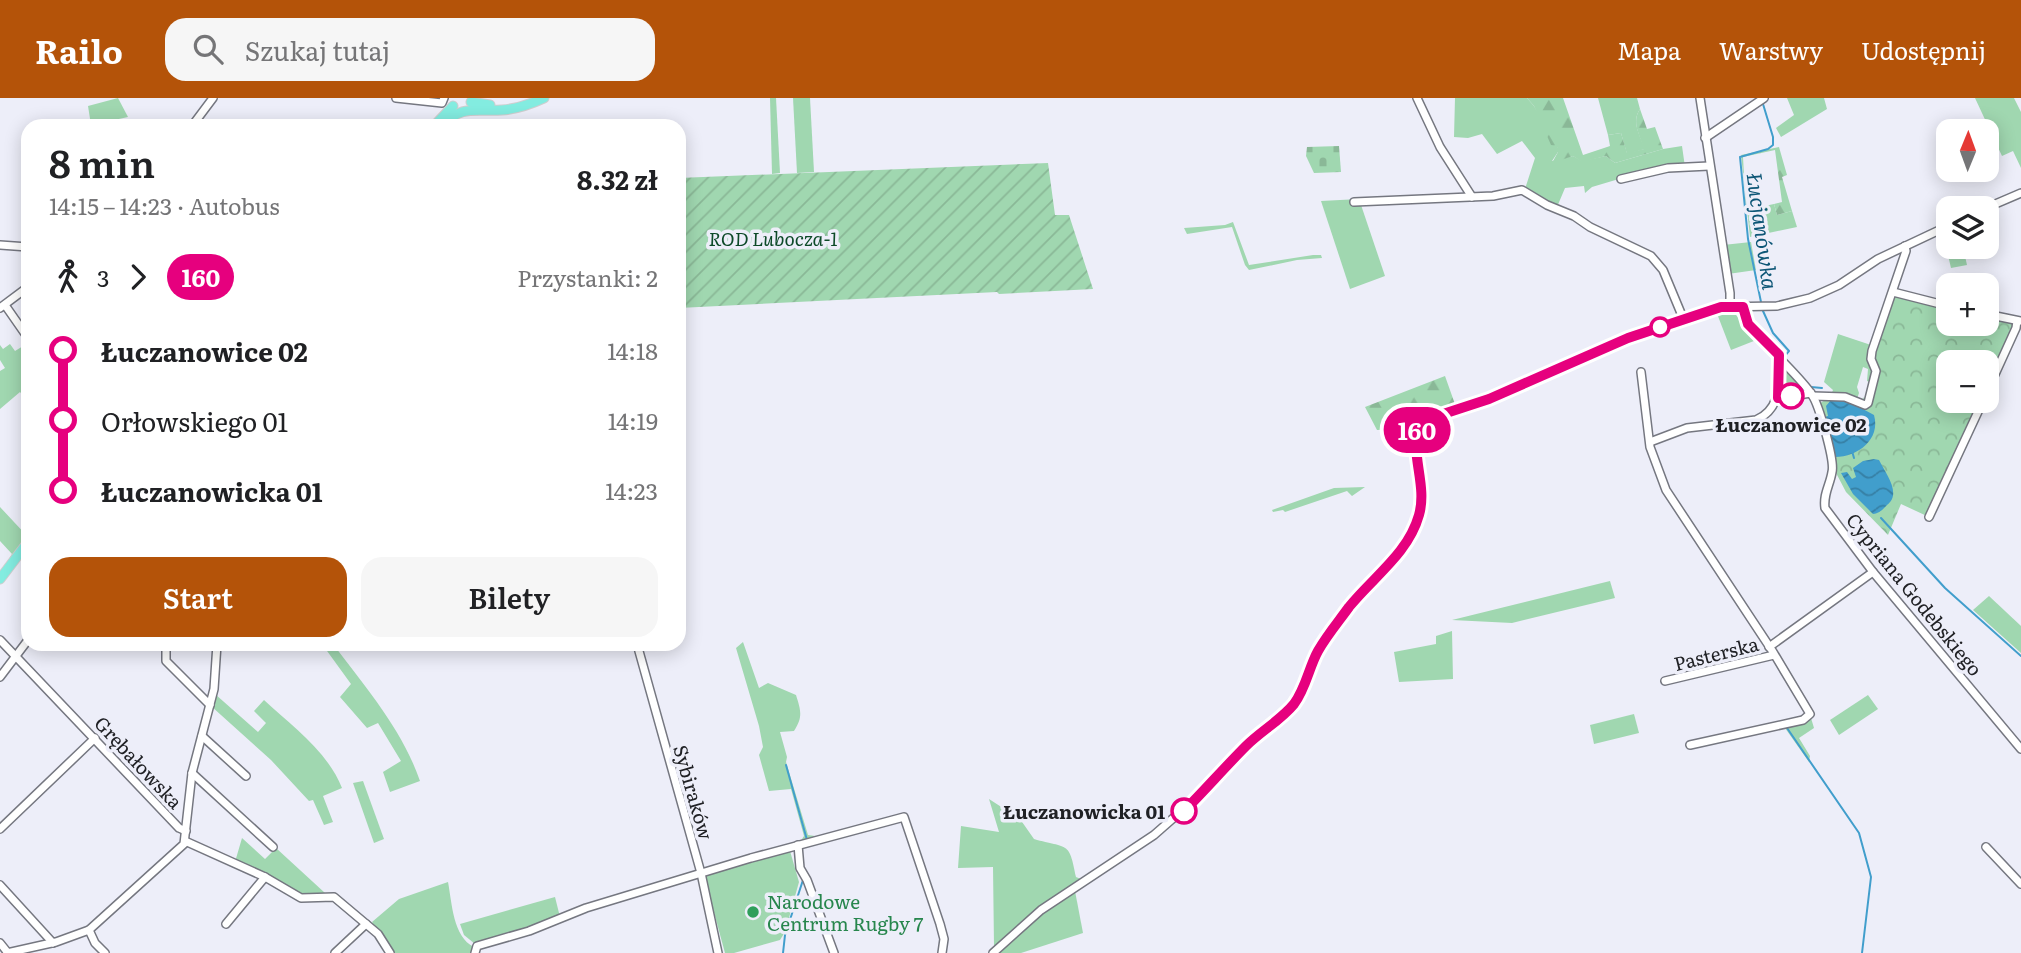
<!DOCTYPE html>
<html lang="pl">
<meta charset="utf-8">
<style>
body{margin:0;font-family:Literata,serif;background:#f6f6f6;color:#202124;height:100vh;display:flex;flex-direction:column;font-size:26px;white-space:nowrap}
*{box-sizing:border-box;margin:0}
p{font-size:23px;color:#757577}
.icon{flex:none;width:38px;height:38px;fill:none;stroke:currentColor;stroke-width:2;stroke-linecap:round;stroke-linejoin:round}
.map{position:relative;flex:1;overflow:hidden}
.drawer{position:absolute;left:21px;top:21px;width:665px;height:532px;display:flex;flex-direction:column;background:#fff;border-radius:21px;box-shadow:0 4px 18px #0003}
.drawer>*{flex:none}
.badge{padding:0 14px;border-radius:23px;font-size:24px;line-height:46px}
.needle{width:46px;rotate:1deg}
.tools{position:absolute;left:1936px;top:21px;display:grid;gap:14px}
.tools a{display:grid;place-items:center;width:63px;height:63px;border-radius:14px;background:#fff;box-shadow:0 4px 18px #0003;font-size:35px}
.map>.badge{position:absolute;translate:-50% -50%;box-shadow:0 0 0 4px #fff}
.legs{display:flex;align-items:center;gap:10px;height:77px;padding:0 28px;font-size:23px}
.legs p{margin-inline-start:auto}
.headline{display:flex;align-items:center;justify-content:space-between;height:119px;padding:0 28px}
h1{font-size:38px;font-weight:600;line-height:52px}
.cta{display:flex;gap:14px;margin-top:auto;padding:14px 28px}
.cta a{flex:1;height:80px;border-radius:21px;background:#b45309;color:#fff;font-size:28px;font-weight:600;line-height:80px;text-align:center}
.cta a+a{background:#f6f6f6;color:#202124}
ul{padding:0 28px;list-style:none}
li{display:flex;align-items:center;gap:24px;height:70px;font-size:26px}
li i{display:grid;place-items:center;width:10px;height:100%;margin:0 9px;background:currentColor}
li i::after{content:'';width:18px;height:18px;margin:-9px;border:5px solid;border-radius:50%;background:#fff}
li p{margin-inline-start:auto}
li:first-child i{background:linear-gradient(#0000 50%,currentColor 0)}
li:last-child i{background:linear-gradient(currentColor 50%,#0000 0)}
header{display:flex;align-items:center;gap:42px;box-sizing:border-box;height:98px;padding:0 35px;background:#b45309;color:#fff}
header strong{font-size:33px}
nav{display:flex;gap:38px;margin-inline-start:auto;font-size:24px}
.search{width:490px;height:63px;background:#f6f6f6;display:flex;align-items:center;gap:18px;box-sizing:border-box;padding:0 24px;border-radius:21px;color:#757577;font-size:26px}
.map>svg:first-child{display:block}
</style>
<header>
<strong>Railo</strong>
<div class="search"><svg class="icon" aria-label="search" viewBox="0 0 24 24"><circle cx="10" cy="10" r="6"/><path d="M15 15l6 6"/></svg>Szukaj tutaj</div>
<nav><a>Mapa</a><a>Warstwy</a><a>Udostępnij</a></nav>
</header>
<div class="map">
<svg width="2021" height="855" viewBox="0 0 2021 855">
<defs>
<pattern id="forest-firs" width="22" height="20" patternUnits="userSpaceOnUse" patternTransform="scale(1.75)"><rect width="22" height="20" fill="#a0d7b0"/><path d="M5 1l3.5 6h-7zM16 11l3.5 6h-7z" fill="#8ab897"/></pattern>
<pattern id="cemetery-stones" width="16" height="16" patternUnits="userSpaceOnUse" patternTransform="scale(1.75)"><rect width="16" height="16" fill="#a0d7b0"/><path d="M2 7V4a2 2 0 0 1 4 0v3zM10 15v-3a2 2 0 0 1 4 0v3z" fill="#8ab897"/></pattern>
<pattern id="park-crowns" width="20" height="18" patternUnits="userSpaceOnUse" patternTransform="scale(1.75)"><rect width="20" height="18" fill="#a0d7b0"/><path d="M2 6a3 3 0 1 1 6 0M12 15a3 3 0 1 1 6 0" fill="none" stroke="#8ab897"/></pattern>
<pattern id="garden-furrows" width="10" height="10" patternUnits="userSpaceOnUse" patternTransform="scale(1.75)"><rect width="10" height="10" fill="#a0d7b0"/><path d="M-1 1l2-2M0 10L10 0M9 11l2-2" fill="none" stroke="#8ab897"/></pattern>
<pattern id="water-waves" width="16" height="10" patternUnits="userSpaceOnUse" patternTransform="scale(1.75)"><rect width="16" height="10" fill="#419ecc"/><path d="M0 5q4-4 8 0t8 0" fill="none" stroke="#3680a5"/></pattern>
</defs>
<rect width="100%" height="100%" fill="#edeef9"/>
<g fill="#a0d7b0">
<path d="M118,0l10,19 -37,8 -3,-19z"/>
<path d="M770,0h6l4,75 -8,1z"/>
<path d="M793,0h17l4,74 -17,1z"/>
<path d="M1455,0h72l7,8 24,42v4l-6,9 21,-5 9,5 24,-5 9,7 48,-14 19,-3 3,21 -36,3 -57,17 -7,6 -1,-7 -19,2 -8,19 -32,-18 10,-31 -13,-17 -25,13 -15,-20 -14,4 -14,-1z"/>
<path d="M1598,0h39l3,11c-9,13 0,26 5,40l-18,5 -6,-21 -13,2z"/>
<path d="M1787,0h37l3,11 -46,28 -5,-9 18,-13z"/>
<path d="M1975,0h39l7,14v56l-8,-17 -11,5z"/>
<path d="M1741,57l2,2 3,53 28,-6 3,11 15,-4 5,16 -47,10z"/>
<path d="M1359,101l26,77 -35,13 -29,-88z"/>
<path d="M1233,124l16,43 64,-10h8l1,3 -25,2 -48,10 -4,-5 -13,-38 -45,7 -3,-6 41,-3z"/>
<path d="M1948,134v15h15l4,18 -16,3 -8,-34z"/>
<path d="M1751,144l5,28 -28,4 -5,-29z"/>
<path d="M1716,213l17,1 26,27 -28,11z"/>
<path d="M1838,236l33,11 2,29 -1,9 -5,-2 1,-12 -5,-2 -6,20 2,6 -2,6 5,2 2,-4 1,6 -34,-8 2,-5 -9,-8z"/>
<path d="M28,245v42l-3,3 3,4v9l-8,-9 -20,17v-38l5,-3 -5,-8v-15l3,4 7,-5 5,7z"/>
<path d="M1782,267l21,23 -1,3 -21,2 -2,-4z"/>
<path d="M1365,389l-13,9 -5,-5 -62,21 -2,-2 -10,2 -1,-2 62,-22z"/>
<path d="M0,409l28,30 -28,38 12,-21 -12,-13z"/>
<path d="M1610,483l5,17 -103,25 -60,-3z"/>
<path d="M1989,498l32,30v27l-48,-43z"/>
<path d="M1452,533l1,48 -54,3 -5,-30 42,-8v-8z"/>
<path d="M743,544l16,46 9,-5 28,12c5,16 7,22 -2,36l-14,1 7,25 -1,5 22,73 14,2 -22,5 4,-6 -13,-47 -22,2 -10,-36 4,-8 -4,-21 -23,-78z"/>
<path d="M322,546h11c33,44 69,85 87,137l-30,11 -7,-20 18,-11 -23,-38 -11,5 -27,-31 11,-13z"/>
<path d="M215,596l43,38 8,-9 -12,-12 10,-11c28,26 64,52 78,88l-19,8 10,26 -9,3 -11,-25 -4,1 -38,-41 -60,-54z"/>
<path d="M1868,597l10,14 -39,26 -9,-15z"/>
<path d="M1634,616l5,19 -45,11 -4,-19z"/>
<path d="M1811,620l3,10 -15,10 11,18 -1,6 -24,-34h-6z"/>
<path d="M363,683l21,58 -10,4 -21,-60z"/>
<path d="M989,701l31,20 14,20c34,10 35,1 42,38l5,2 -42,30 -45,37 -1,-79 -35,1 3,-42 38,6z"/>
<path d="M242,740l23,21 11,-11 49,45 -20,3 -40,-21 -30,-13z"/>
<path d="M790,753l9,31 -14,50 -5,8 -46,13h-9l-20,-74 3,-6z"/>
<path d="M448,784c4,21 5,55 26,65l-1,6h-81l-20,-31 27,-23z"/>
<path d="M1075,793l8,42 -62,20h-24l39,-34z"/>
<path d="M555,799l5,20 -38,15 -47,12 -11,-9 -4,-11z"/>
</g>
<g fill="url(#forest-firs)">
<path d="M1527,0h36l20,57 27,-9 -2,-11 13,-2 6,20 17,-4c-4,-14 -13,-27 -4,-40l7,20 8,-2 8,22 -48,14 -9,-7 -24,6 -9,-6 -21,7 6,-11v-4l-7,-3 -17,-39z"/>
<path d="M1779,49l8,28 -5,2 10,34 -15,4 -3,-11 8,-2 -7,-52 -32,7 -2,-2z"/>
<path d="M1445,278l11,31 -31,11 -10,11 -38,1 -12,-23z"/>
</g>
<path fill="url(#cemetery-stones)" d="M1339,48l2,26 -27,1 -8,-17 1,-9z"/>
<path fill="url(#park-crowns)" d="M1893,198l55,12v16h38v-7l29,7 -29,66v-28h-38v39h34l-53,116 -28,-13 -13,31 -42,-43 -11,-21 -16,-67c16,-12 33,-2 50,4l7,-32 -4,-19z"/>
<path fill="url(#garden-furrows)" d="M1048,65l7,52h14l24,74 -94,5 -2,-2 -318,16v-130z"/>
<g fill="url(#water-waves)">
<path d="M1831,302l17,1 26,14c7,24 -16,42 -39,42l-11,-40 4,-1 -2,-10z"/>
<path d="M1874,361l5,1c7,14 23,34 8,45 -5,5 -7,8 -14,9l-20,-20 -12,-21 6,-1 5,7 4,-2 -3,-9 10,-7z"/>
</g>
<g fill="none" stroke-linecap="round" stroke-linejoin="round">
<g stroke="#419ecc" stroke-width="2">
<path d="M1761,204l-13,-63 -8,-82 28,-8 5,-4v-8l-10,-33"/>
<path d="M1763,213l10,22 16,18 -6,7"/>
<path d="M1811,289l11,1"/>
<path d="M1852,353l2,7"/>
<path d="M1881,420l64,70 76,68"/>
<path d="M1787,630l72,105 12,44 -9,76"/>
<path d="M786,667l21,75"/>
<path d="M783,855l2,-18 18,-55"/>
</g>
<defs>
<g id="minor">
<path d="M396,0l46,5 2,-5"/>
<path d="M1417,0l23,49 32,50"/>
<path d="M1700,0l30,195v13"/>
<path d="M192,28l21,-28"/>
<path d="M1705,40l59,-40"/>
<path d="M1621,81l47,-11 41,-2"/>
<path d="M1354,104l139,-6 29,-6 25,15 27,11 16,11 61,29 12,14 20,48"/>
<path d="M1986,110l35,-15"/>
<path d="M0,147l28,2"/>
<path d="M1893,194l55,14"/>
<path d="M5,207l23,33"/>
<path d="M1743,209c1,23 55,65 69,88 7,10 23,66 20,77 -2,13 -9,22 -7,36l48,64 148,177"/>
<path d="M0,210l28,-21"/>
<path d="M1986,216l34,7"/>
<path d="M1641,274l9,75 16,43 107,162 37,62 -7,6 -113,25"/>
<path d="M1986,296l30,-66 1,-7"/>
<path d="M1813,298l32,1 20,8 3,-2 8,-32 -5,-12 1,-8 34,-100 -1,-5"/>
<path d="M1778,300l33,-5"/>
<path d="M1650,344l37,-14 69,-8c27,-12 22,-38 23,-64"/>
<path d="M1929,419l54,-116"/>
<path d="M0,542l179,188 7,3"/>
<path d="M166,546v17l44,44"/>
<path d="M637,546l64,229 17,80"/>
<path d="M1769,549l104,-75"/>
<path d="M0,579l28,-37"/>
<path d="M1665,583l109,-26"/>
<path d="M202,638l44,40"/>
<path d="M192,675l81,74"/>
<path d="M0,731l95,-91"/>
<path d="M185,743l80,36 36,21 33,-1 44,37 12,19"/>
<path d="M798,747l2,23 7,12 27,73"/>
<path d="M1986,749l35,37"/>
<path d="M0,787l53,58"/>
<path d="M226,826l39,-47"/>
<path d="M89,832l6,13 10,10"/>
<path d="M0,845l8,10"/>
<path d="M7,855l49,-11 33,-12 95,-86 8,-71 22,-84 3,-45"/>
<path d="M335,855l31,-29"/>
<path d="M475,855l2,-7 52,-15 57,-23 165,-50 153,-41 36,107 4,15 -2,14"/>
<path d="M993,855l48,-43 113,-75 57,-50 35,-39 43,-36 11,-15 19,-46 11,-17 22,-28 50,-55 14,-24 6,-29 -7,-45 2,-20 17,-14 55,-18 139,-60 55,-21 38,-11 56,-1 33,-8 29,-13 39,-26 70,-33"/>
</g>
<g id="major">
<path d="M471,4l19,3"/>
<path d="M434,28l19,-20"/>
<path d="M442,28c19,-22 35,-14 60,-16 16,-1 29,-6 42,-12"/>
<path d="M0,481l28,-37"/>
</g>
</defs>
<use href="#minor" stroke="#757780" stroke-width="10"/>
<use href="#major" stroke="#cececf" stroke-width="11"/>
<use href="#minor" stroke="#fff" stroke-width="7"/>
<use href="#major" stroke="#83ece0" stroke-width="9"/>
</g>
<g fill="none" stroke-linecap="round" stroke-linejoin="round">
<defs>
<path id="line-1" d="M1184,713c21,-21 41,-44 62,-65 15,-15 35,-26 48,-42 12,-16 15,-37 24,-53 9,-16 21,-30 31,-44 24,-30 59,-53 70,-92 8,-28 -7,-56 -2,-85l17,-13 55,-18 139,-61 93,-31h22l5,17 31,31 -1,43 13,-2"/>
</defs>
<use href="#line-1" stroke="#fff" stroke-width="16"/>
<use href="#line-1" stroke="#e6007e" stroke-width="10"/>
</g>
<g fill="#fff" stroke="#e6007e" stroke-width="3.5">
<circle cx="1660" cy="229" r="9"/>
<circle cx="1791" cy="298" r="12"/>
<circle cx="1184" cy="713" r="12"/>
</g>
<circle fill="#2e9e5b" stroke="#edeef9" stroke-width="2.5" cx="753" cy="814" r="7"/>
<g text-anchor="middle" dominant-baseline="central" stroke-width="7" stroke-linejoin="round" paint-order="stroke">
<g font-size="19" font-style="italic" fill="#0d4a28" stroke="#edeef9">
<text x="773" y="140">ROD Lubocza-1</text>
</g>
<g font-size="19" font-weight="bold" fill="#202125" stroke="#edeef9">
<text x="1791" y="326">Łuczanowice 02</text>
<text x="1165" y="713" text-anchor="end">Łuczanowicka 01</text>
</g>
<g font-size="19" fill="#202125" stroke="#edeef9">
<text transform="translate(1915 496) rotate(51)">Cypriana Godebskiego</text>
<text transform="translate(1716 555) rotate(-14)">Pasterska</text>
<text transform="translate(139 664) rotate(47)">Grębałowska</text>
<text transform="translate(694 694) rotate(74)">Sybiraków</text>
</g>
<g font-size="19" fill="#27864d" stroke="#edeef9" text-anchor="start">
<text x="767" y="803">Narodowe<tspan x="767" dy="22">Centrum Rugby 7</tspan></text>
</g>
<g font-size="21" font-style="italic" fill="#0d5676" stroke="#edeef9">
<text transform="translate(1764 133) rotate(82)">Łucjanówka</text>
</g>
</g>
</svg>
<div class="tools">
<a><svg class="needle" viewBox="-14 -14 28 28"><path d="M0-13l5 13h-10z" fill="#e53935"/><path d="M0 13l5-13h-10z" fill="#757577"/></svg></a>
<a><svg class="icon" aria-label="layers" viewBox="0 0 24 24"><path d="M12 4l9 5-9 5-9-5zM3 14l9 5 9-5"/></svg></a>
<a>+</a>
<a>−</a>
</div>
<b class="badge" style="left:1417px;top:332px;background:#e6007e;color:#fff">160</b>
<section class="drawer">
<div class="headline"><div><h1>8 min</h1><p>14:15 – 14:23 · Autobus</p></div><b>8.32 zł</b></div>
<div class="legs"><svg class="icon" aria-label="walk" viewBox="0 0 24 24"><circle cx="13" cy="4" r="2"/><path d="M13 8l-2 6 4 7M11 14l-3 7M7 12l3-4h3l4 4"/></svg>3<svg class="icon" aria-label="forward" viewBox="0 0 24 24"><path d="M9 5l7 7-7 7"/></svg><b class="badge" style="background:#e6007e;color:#fff">160</b><p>Przystanki: 2</p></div>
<ul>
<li><i style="color:#e6007e"></i><b>Łuczanowice 02</b><p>14:18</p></li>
<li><i style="color:#e6007e"></i><span>Orłowskiego 01</span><p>14:19</p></li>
<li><i style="color:#e6007e"></i><b>Łuczanowicka 01</b><p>14:23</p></li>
</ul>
<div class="cta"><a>Start</a><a>Bilety</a></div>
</section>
</div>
